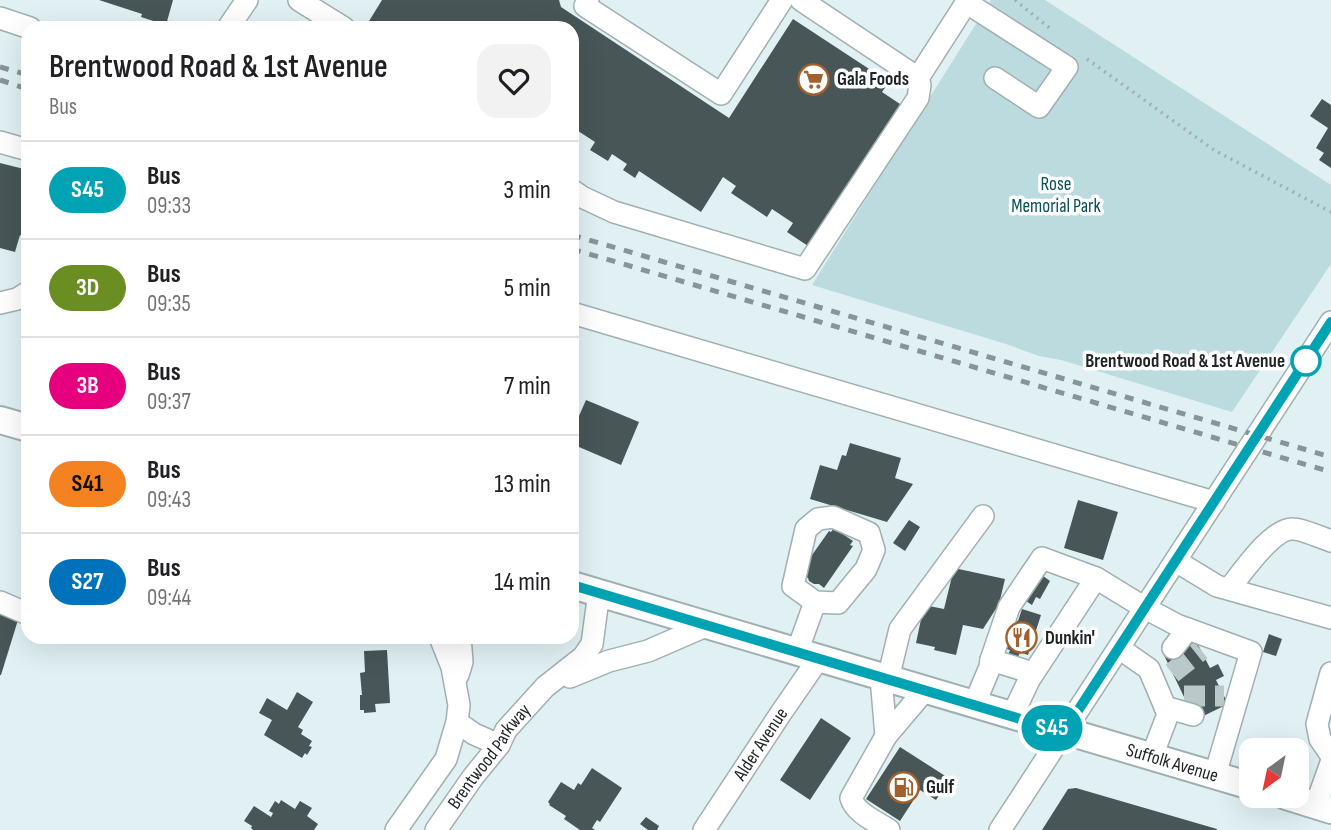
<!DOCTYPE html>
<style>
body{margin:0;font-family:"Sofia Sans Condensed",sans-serif;background:#f2f2f2;color:#202124;height:100vh;display:flex;flex-direction:column;font-size:26px;white-space:nowrap}
*{box-sizing:border-box;margin:0}
p{font-size:23px;color:#757577}
.icon{flex:none;width:38px;height:38px;fill:none;stroke:currentColor;stroke-width:2;stroke-linecap:round;stroke-linejoin:round}
.map{position:relative;flex:1;overflow:hidden}
.sheet{position:absolute;left:21px;top:21px;width:558px;height:623px;display:flex;flex-direction:column;background:#fff;border-radius:21px;box-shadow:0 7px 28px #0002}
.sheet>*{flex:none}
.badge{padding:0 14px;border-radius:23px;font-size:24px;line-height:46px}
.needle{width:46px;rotate:213deg}
.tools{position:absolute;left:1239px;top:738px;display:grid;gap:14px}
.tools a{display:grid;place-items:center;width:70px;height:70px;border-radius:14px;background:#fff;box-shadow:0 7px 28px #0002;font-size:35px}
.map>.badge{position:absolute;translate:-50% -50%;box-shadow:0 0 0 4px #fff}
.round{display:grid;place-items:center;flex:none;width:74px;height:74px;border-radius:21px;background:#f2f2f2}
.overview{display:flex;align-items:center;justify-content:space-between;height:119px;padding:0 28px}
h1{font-size:33px;font-weight:600;line-height:52px}
ul{padding:0;list-style:none}
li{display:flex;align-items:center;gap:21px;height:98px;padding:0 28px;border-top:2px solid #e0e0e0}
li div{flex:1}
li b{display:block;font-size:26px}
li em{font-style:normal}
li .badge{min-width:77px;font-weight:700;text-align:center}
.map>svg:first-child{display:block}
</style>
<div class="map">
<svg width="1331" height="830" viewBox="0 0 1331 830">
<rect width="100%" height="100%" fill="#e1f1f3"/>
<path fill="#bbdbdf" d="M991,0h54l286,185v79l-99,148 -171,-52 -22,-4 -33,-12 -194,-59z"/>
<g fill="#485658">
<path d="M99,0h74l-7,25 -25,-8 1,-3z"/>
<path d="M382,0h177l2,7 168,111 64,-99 96,63 -7,10 24,16 -95,140 -24,-16 6,-9 -21,-14 -5,8 -36,-24 5,-7 -13,-9 -22,35 -62,-41 -4,7 -12,-8 4,-6 -15,-10 -4,7 -18,-11 5,-8 -23,-15v-99h-203l-3,-2z"/>
<path d="M1322,99l9,6v63l-12,-8 5,-7 -8,-5 12,-20 -18,-12z"/>
<path d="M0,163l28,7v68l-8,-3 -5,17 -15,-4z"/>
<path d="M586,400l53,22 -18,43 -49,-21v-12z"/>
<path d="M850,443l51,15 -6,20 18,6 -26,38 -77,-23 10,-34 17,5 5,-15 4,1z"/>
<path d="M1078,500l40,12 -15,48 -39,-12z"/>
<path d="M909,520l11,7 -15,24 -12,-8z"/>
<path d="M834,528l19,13 -3,4 3,1 -29,42 -5,-4h-5l-5,-3 -1,-3 -8,-6 29,-41 2,1z"/>
<path d="M954,568l51,11 -6,25 -16,25 -20,-4 -7,30 -22,-5 1,-3 -19,-4 8,-38 20,4z"/>
<path d="M1039,573l11,8 -10,18 -4,-2 -4,8 -9,-6z"/>
<path d="M1022,609l19,6 -13,40 -8,-3 -2,5 -10,-2 2,-5 -11,-3 9,-30 10,4z"/>
<path d="M0,614l18,6 -17,55h-1z"/>
<path d="M1269,634l13,5 -6,17 -13,-4z"/>
<path d="M1194,637l16,31 8,-4 6,12 -8,4 12,24 -33,16 -32,-67z"/>
<path d="M387,650l3,53 -15,1 1,8 -12,1v-3h-4v-15h2l-2,-22 5,-1 -1,-21z"/>
<path d="M297,692l16,10 -15,25 5,3 -2,4 11,7 -3,5 3,1 -5,8 -2,-2 -3,5 -38,-23 8,-15 -13,-7 8,-15 20,12z"/>
<path d="M821,718l30,20 -41,62 -30,-20z"/>
<path d="M900,747l50,32 -14,21 -16,-10 -20,31 -34,-22z"/>
<path d="M592,768l30,20 -22,34 -3,-2 -5,8 3,2h-15l-16,-11 2,-3 -17,-11 1,-1 -2,-2 13,-20 13,8 4,-7 3,2z"/>
<path d="M1076,788l141,41v1h-175l26,-41z"/>
<path d="M281,800l14,9 5,-8 12,7 -5,8 11,8 -4,6h-61l-2,-2 1,-2 -8,-5 10,-15 17,11 2,-4 -4,-2 6,-10 4,3z"/>
<path d="M646,817l13,9 -2,4h-9l-8,-6z"/>
</g>
<g fill="none" stroke-linecap="round" stroke-linejoin="round">
<g stroke="#bac8ca" stroke-width="21" stroke-dasharray="21 10" stroke-linecap="butt">
<path d="M1172,673l29,-23"/>
<path d="M1184,696h40"/>
</g>
<defs>
<g id="minor">
<path d="M299,0l45,28"/>
<path d="M588,0l-3,6 136,88 61,-94"/>
<path d="M801,0l117,78"/>
<path d="M967,3l100,64 -28,40 -44,-29"/>
<path d="M0,18l30,10"/>
<path d="M228,28l19,-28"/>
<path d="M0,142l28,8"/>
<path d="M572,190l10,7 32,15 191,57 113,-171 2,-13 -2,-7 50,-78"/>
<path d="M0,303l17,-4 11,-7"/>
<path d="M572,313l642,189"/>
<path d="M1176,561l41,25 114,32"/>
<path d="M1229,589c13,-16 43,-61 64,-60 9,0 29,9 38,12"/>
<path d="M0,602l28,12"/>
<path d="M1119,648l30,21 19,45 -16,42"/>
<path d="M1173,648l15,-19"/>
<path d="M797,652l18,-50 -22,-16 13,-57 12,-10 15,-2 36,16 5,17 -8,19 -28,34 -23,-1"/>
<path d="M991,660l18,-53 33,-49 54,20 49,30 32,17 74,27 -36,123"/>
<path d="M1331,673l-14,51 3,15 11,16"/>
<path d="M458,675l4,-13 -2,-25"/>
<path d="M570,677l39,-16 39,-10 60,-26"/>
<path d="M881,677l5,59"/>
<path d="M888,679l12,-50 83,-113"/>
<path d="M974,705l16,-38 1,-7 42,13"/>
<path d="M1165,707l28,8"/>
<path d="M1012,716l17,-36 67,-102"/>
<path d="M457,722l17,12 25,11"/>
<path d="M1316,805l15,-42"/>
<path d="M396,830l50,-71 11,-37 2,-17 -7,-38 -12,-30"/>
<path id="s1" d="M436,830l37,-53 26,-32 7,-15 39,-43 38,-30 9,-13 7,-52"/>
<path id="s2" d="M704,830l77,-117 38,-55"/>
<path d="M889,830c-12,-8 -34,-17 -38,-32l35,-62 39,-46"/>
<path d="M1000,830l331,-508"/>
</g>
<g id="major">
<path d="M0,420l28,8"/>
<path id="s3" d="M572,585l679,201"/>
<path d="M1286,796l45,14"/>
</g>
</defs>
<use href="#minor" stroke="#a0b0b2" stroke-width="24"/>
<use href="#major" stroke="#a0b0b2" stroke-width="30"/>
<g stroke="#a2aeb0" stroke-width="3.5" stroke-dasharray="2 5" stroke-linecap="butt">
<path d="M1015,0l37,30"/>
<path d="M1087,59l127,91 117,62"/>
</g>
<use href="#minor" stroke="#fff" stroke-width="21"/>
<use href="#major" stroke="#fff" stroke-width="26"/>
<g stroke="#899496" stroke-width="5" stroke-dasharray="9 9" stroke-linecap="butt">
<path d="M0,67l28,8"/>
<path d="M0,80l28,9"/>
<path d="M572,235l759,222"/>
<path d="M572,249l759,223"/>
</g>
</g>
<g fill="none" stroke-linecap="round" stroke-linejoin="round">
<defs>
<path id="line" d="M572,585l492,147 267,-410"/>
</defs>
<use href="#line" stroke="#fff" stroke-width="16"/>
<use href="#line" stroke="#00a3b4" stroke-width="10"/>
</g>
<defs>
<symbol id="supermarket-ring" viewBox="-11 -11 22 22"><circle r="9.5" fill="#fff" stroke="#a2602c" stroke-width="1.5"/><path d="M-6-5.5h2.5l.6 2H6L4.5 2H-2.5L-4.4-4H-6ZM-1.5 3.2a1.3 1.3 0 1 0 .1 0ZM3 3.2a1.3 1.3 0 1 0 .1 0Z" fill="#a2602c"/></symbol>
<symbol id="restaurant-ring" viewBox="-11 -11 22 22"><circle r="9.5" fill="#fff" stroke="#a2602c" stroke-width="1.5"/><path d="M-5-6h1v4h1v-4h1v4h1v-4h1v5L-1.5 .5V6h-2V.5L-5-1ZM5-6V6H3V1.5H1.5Q1.5-4 5-6Z" fill="#a2602c"/></symbol>
<symbol id="fuel-ring" viewBox="-11 -11 22 22"><circle r="9.5" fill="#fff" stroke="#a2602c" stroke-width="1.5"/><path d="M-5.5-6h7V0h2V4h1.3V-2.5L3-4.5l.8-.8L6-3V5H2.5V1h-1V6h-7ZM-4.2-4.7v3.2H.2V-4.7Z" fill="#a2602c"/></symbol>
</defs>
<g fill-rule="evenodd">
<use href="#supermarket-ring" x="796" y="62" width="35" height="35"/>
<use href="#restaurant-ring" x="1004" y="620" width="35" height="35"/>
<use href="#fuel-ring" x="886" y="770" width="35" height="35"/>
</g>
<circle fill="#fff" stroke="#00a3b4" stroke-width="3.5" cx="1306" cy="361" r="14"/>
<g text-anchor="middle" dominant-baseline="central" stroke-width="7" stroke-linejoin="round" paint-order="stroke">
<g font-size="19" font-weight="bold" fill="#1f2526" stroke="#fff" text-anchor="start">
<text x="837" y="79">Gala Foods</text>
<text x="1045" y="638">Dunkin'</text>
<text x="926" y="787">Gulf</text>
</g>
<g font-size="19" fill="#085057" stroke="#fff">
<text x="1056" y="184">Rose<tspan x="1056" dy="22">Memorial Park</tspan></text>
</g>
<g font-size="19" font-weight="bold" fill="#1f2526" stroke="#fff" text-anchor="end">
<text x="1285" y="361">Brentwood Road &amp; 1st Avenue</text>
</g>
<g font-size="19" fill="#1f2526" stroke="#fff">
<text stroke="none"><textPath href="#s2" startOffset="103">Alder Avenue</textPath></text>
<text stroke="none"><textPath href="#s1" startOffset="91">Brentwood Parkway</textPath></text>
<text stroke="none"><textPath href="#s3" startOffset="626">Suffolk Avenue</textPath></text>
</g>
</g>
</svg>
<div class="tools">
<a><svg class="needle" viewBox="-14 -14 28 28"><path d="M0-13l5 13h-10z" fill="#e53935"/><path d="M0 13l5-13h-10z" fill="#757577"/></svg></a>
</div>
<b class="badge" style="left:1052px;top:728px;background:#00a3b4;color:#fff">S45</b>
<section class="sheet">
<div class="overview"><div><h1>Brentwood Road &amp; 1st Avenue</h1><p>Bus</p></div><a class="round"><svg class="icon" aria-label="heart" viewBox="0 0 24 24"><path d="M12 20l-8-8c-3-5 5-10 8-4 3-6 11-1 8 4z"/></svg></a></div>
<ul>
<li><span class="badge" style="background:#00a3b4;color:#fff">S45</span><div><b>Bus</b><p>09:33</p></div><em>3 min</em></li>
<li><span class="badge" style="background:#6b8e23;color:#fff">3D</span><div><b>Bus</b><p>09:35</p></div><em>5 min</em></li>
<li><span class="badge" style="background:#e6007e;color:#fff">3B</span><div><b>Bus</b><p>09:37</p></div><em>7 min</em></li>
<li><span class="badge" style="background:#f58220;color:#111">S41</span><div><b>Bus</b><p>09:43</p></div><em>13 min</em></li>
<li><span class="badge" style="background:#0072bc;color:#fff">S27</span><div><b>Bus</b><p>09:44</p></div><em>14 min</em></li>
</ul>
</section>
</div>
